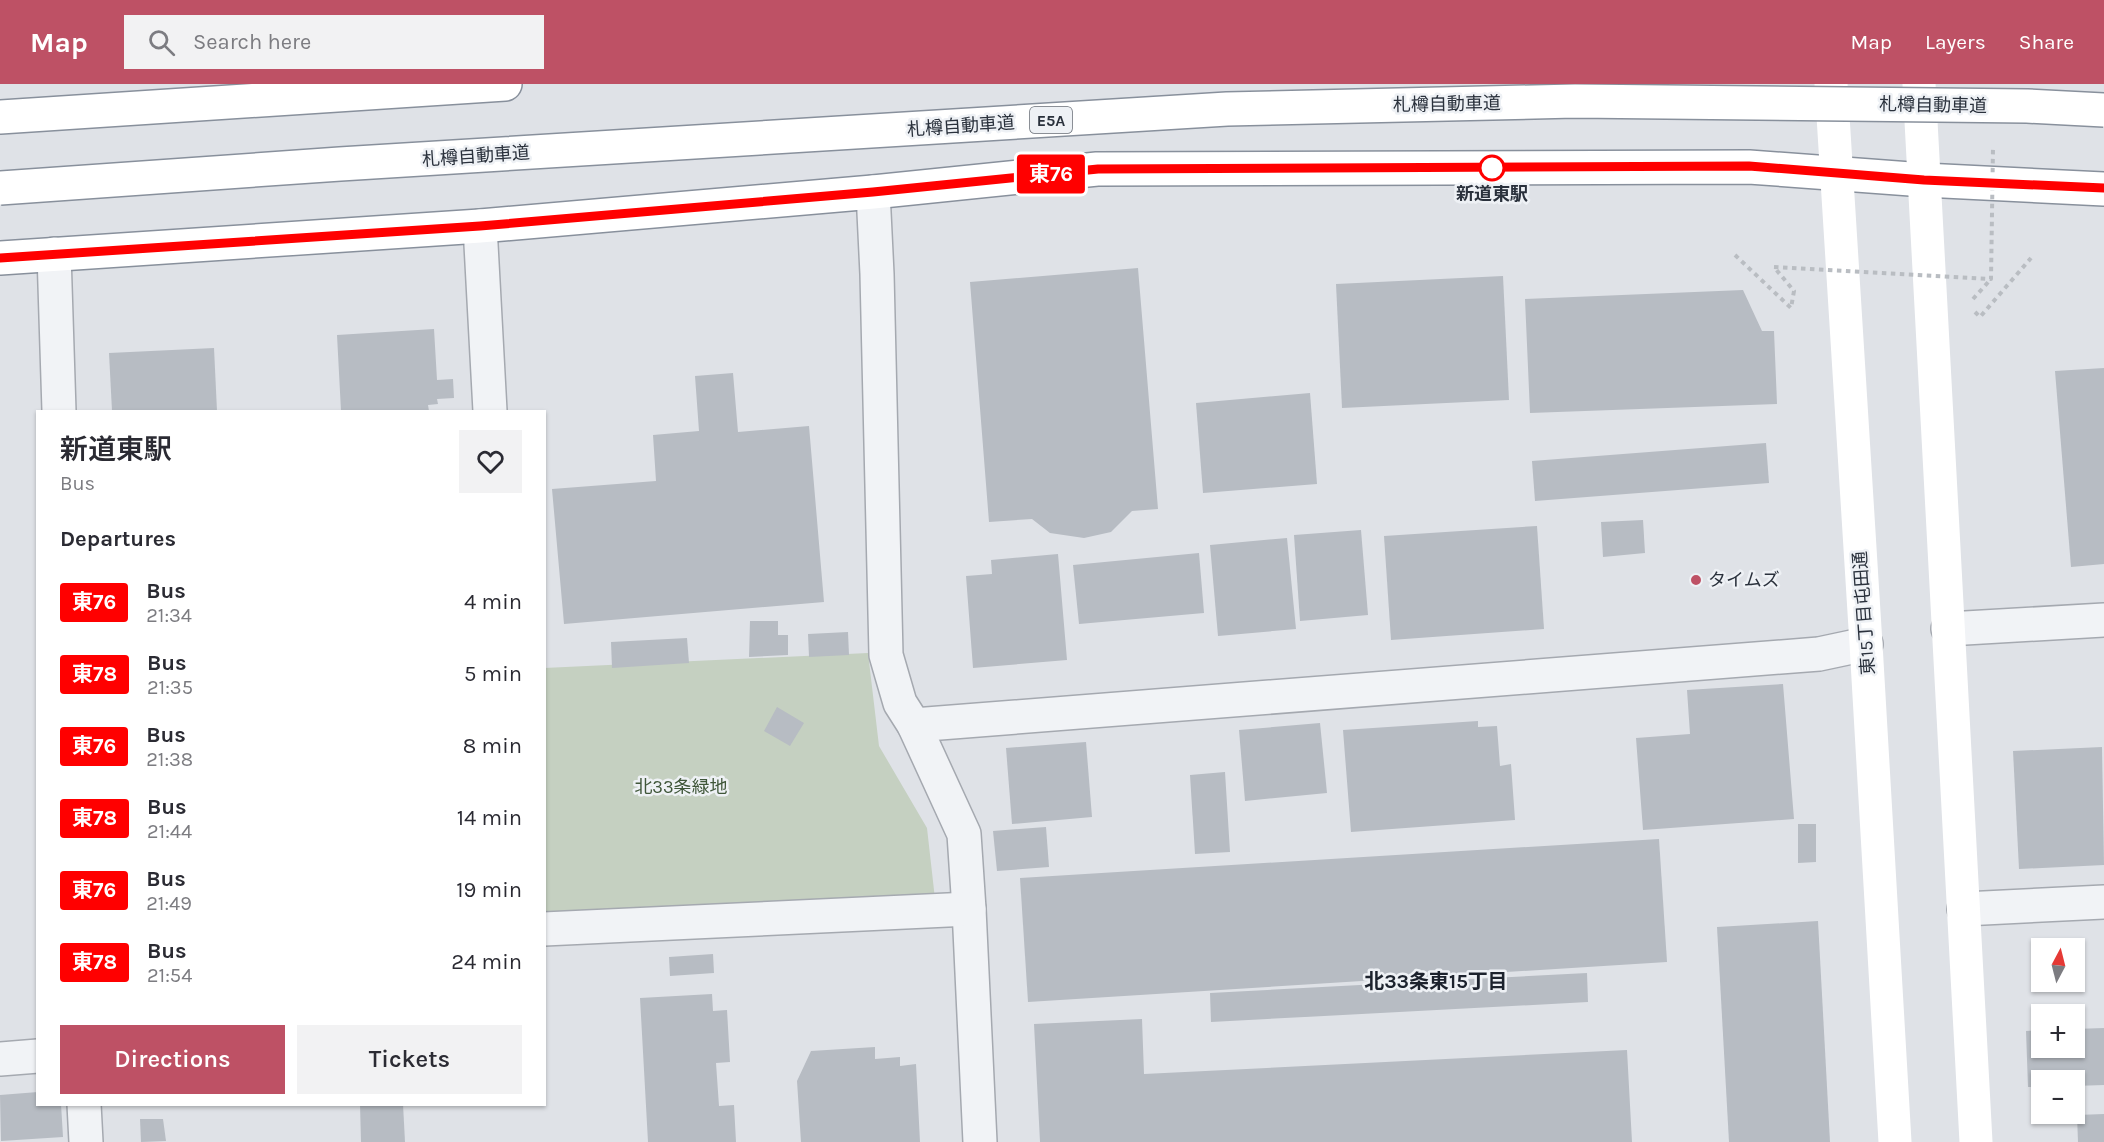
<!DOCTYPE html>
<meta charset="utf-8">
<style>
body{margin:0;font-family:Karla,"Noto Sans JP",sans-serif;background:#f2f2f3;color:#2b2b33;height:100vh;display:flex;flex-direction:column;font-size:22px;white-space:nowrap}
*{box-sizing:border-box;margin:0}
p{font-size:20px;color:#7c7c81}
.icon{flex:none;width:33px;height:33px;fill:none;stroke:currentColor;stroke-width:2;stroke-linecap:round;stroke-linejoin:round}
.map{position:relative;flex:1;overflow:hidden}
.drawer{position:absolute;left:36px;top:326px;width:510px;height:696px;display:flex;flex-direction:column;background:#fff;border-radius:0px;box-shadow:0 2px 4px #0004}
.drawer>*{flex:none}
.badge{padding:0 12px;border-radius:4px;font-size:21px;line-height:39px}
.needle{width:39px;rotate:7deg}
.buttons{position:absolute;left:2031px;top:854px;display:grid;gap:12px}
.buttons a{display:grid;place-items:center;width:54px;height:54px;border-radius:0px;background:#fff;box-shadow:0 2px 4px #0004;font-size:30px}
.map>.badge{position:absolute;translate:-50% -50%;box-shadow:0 0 0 3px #fff}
h2{padding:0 24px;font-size:22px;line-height:54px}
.round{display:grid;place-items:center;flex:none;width:63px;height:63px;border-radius:0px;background:#f2f2f3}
.headline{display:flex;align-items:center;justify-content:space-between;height:102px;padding:0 24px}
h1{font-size:28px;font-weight:600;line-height:45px}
.action{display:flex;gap:12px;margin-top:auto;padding:12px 24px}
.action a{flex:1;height:69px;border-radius:0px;background:#be5165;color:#fff;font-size:24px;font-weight:600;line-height:69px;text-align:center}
.action a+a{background:#f2f2f3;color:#2b2b33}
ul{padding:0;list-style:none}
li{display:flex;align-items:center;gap:18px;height:72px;padding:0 24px}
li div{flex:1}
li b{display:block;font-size:22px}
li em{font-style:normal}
li .badge{min-width:66px;font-weight:700;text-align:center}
header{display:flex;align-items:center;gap:36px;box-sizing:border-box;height:84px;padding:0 30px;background:#be5165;color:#fff}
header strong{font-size:28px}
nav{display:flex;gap:33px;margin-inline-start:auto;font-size:21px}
.search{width:420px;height:54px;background:#f2f2f3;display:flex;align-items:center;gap:15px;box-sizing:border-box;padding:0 21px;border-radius:0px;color:#7c7c81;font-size:22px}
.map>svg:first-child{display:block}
</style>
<header>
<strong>Map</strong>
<div class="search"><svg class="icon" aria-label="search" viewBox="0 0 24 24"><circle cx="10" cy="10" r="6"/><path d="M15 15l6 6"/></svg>Search here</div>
<nav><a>Map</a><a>Layers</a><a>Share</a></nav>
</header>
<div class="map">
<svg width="2104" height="1058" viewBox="0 0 2104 1058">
<rect width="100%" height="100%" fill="#dfe2e7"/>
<path fill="#c5d0c1" d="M868,569l11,93 48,82 8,71 -389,21 -2,-47v-205z"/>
<g fill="#b7bcc3">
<path d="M1138,184l20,241 -26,2 -21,21 -27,6 -34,-5 -18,-14 -43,3 -19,-240z"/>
<path d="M1503,192l6,124 -167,8 -6,-124z"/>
<path d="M1743,206l19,41h12l3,73 -247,9 -5,-114z"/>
<path d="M434,245l3,51 16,-1 1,19 -17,1 1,5 -10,1 1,6h-88l-4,-76z"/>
<path d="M214,264l3,63h-105l-3,-58z"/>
<path d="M2104,284v196l-33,3 -16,-196z"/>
<path d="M733,289l5,59 71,-6 15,176 -260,22 -12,-135 104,-8 -3,-46 46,-4 -4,-55z"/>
<path d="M1310,309l7,91 -114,9 -7,-90z"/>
<path d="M1766,359l3,40 -234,18 -3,-40z"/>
<path d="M1643,436l2,33 -42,4 -2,-35z"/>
<path d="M1537,442l7,103 -153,11 -7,-104z"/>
<path d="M1361,446l7,85 -68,6 -6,-86z"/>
<path d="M1287,454l9,91 -78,7 -8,-91z"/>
<path d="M1199,469l5,60 -125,11 -6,-59z"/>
<path d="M1058,470l9,106 -94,8 -7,-92 26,-2 -1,-14z"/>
<path d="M750,537h28v14h10v20l-39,2z"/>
<path d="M848,548l1,23 -40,2 -1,-23z"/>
<path d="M687,554l2,25 -77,5 -1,-26z"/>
<path d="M1783,600l11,135 -151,11 -7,-92 54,-4 -3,-44z"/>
<path d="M777,623l27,16 -14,23 -26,-15z"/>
<path d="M1478,637v6l19,-1 3,40 11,-2 4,56 -164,12 -8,-102z"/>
<path d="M1320,639l7,70 -82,8 -6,-71z"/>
<path d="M1086,658l6,75 -80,7 -6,-76z"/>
<path d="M2102,663l2,118 -85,4 -6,-118z"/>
<path d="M1225,688l5,80 -35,2 -5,-79z"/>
<path d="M1798,740h18v38l-18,1z"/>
<path d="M1046,743l3,40 -52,4 -4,-40z"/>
<path d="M1659,755l8,123 -639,40 -8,-124z"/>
<path d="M1818,837l12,221h-101l-12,-215z"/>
<path d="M713,870l1,19 -44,3 -1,-19z"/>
<path d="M1587,889l1,29 -377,20 -1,-29z"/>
<path d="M712,910l1,17 14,-1 3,52 -14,1 3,43 15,-1 2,37h-88l-8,-144z"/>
<path d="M1142,935l2,55 483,-24 5,92h-592l-6,-118z"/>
<path d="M2104,944v57l-30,1v-6h-32v7h-14l-2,-56 16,-1v17h32v-18z"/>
<path d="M875,963v12l25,-2v9l16,-2 4,78h-119l-4,-61 14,-30z"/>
<path d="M38,1008v12h23l2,33 -62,4 -1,-46z"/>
<path d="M360,1020h43l2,38h-44z"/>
<path d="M2104,1030v28h-26l-1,-27z"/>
<path d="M140,1035h23l3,22 -25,1z"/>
</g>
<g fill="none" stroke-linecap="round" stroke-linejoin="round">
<defs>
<g id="street">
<path d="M873,108l4,82 9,381 14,48 14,22 50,109 5,75 11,233"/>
<path d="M480,142l10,185"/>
<path d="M54,170l5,157"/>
<path d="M1948,545l156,-9"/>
<path d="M914,641l905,-71 47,-10"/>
<path d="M1964,825l140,-7"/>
<path d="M544,845l425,-20"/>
<path d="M0,975l38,-3"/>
<path d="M84,1020l2,38"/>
</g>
<g id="highway">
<path d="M0,33l505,-33"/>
<path d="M0,174l480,-32 393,-34 224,-23 652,-2 175,13 180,9"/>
</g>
</defs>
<use href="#street" stroke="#a5a9b0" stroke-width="36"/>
<use href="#highway" stroke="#88909c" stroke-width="36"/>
<g stroke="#b9bdc2" stroke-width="4" stroke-dasharray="4.5 4.5" stroke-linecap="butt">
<path d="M1735,171l56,53 3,-17 -20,-24"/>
<path d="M1973,215l18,-20"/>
<path d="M1975,228l5,5 51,-59"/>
</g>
<use href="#street" stroke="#f1f3f6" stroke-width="33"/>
<g stroke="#fff" stroke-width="33">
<path d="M1831,0l35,560 29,498"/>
<path d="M1919,0l57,1058"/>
</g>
<use href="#highway" stroke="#fff" stroke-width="33"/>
<defs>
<path id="highway-bridge" d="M0,104l340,-24 887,-55 348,-8 452,5 77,4"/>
</defs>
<use href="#highway-bridge" stroke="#88909c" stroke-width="36" stroke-linecap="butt"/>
<path stroke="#b9bdc2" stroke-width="4" stroke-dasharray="4.5 4.5" stroke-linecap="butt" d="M1774,183l217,12 2,-131"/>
<use href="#highway-bridge" stroke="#fff" stroke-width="33"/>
</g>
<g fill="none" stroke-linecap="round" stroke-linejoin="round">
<defs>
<path id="line" d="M0,174l480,-32 393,-34 225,-23 651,-3 175,14 180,8"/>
</defs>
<use href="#line" stroke="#fff" stroke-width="14"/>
<use href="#line" stroke="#f00" stroke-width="9"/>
</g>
<circle fill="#fff" stroke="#f00" stroke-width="3" cx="1492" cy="84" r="12"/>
<circle fill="#be5165" stroke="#eef1f5" stroke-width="2" cx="1696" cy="496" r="6"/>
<g text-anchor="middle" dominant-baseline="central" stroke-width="5" stroke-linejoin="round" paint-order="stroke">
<rect fill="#eef1f5" stroke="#656b74" stroke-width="1.5" x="1030" y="23" width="42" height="26" rx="4.5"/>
<g font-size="16" font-weight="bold" fill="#2a313c">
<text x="1051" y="36">E5A</text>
</g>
<g font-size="18" fill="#2a313c" stroke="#eef1f5">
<text transform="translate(1447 20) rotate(-1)">札樽自動車道</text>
<text transform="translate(1933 21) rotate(1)">札樽自動車道</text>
<text transform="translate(961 42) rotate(-4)">札樽自動車道</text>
<text transform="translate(476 72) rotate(-4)">札樽自動車道</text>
<text transform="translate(1864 529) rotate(-94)">東15丁目屯田通</text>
</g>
<g font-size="18" font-weight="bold" fill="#2a313c" stroke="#eef1f5">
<text x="1492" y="110">新道東駅</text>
</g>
<g font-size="18" fill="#2a313c" stroke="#eef1f5" text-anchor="start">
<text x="1708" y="496">タイムズ</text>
</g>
<g font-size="18" fill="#3f5639" stroke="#eef1f5">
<text x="681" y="703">北33条緑地</text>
</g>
<g font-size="20" font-weight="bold" fill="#1c222d" stroke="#eef1f5">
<text x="1436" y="897">北33条東15丁目</text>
</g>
</g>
</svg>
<div class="buttons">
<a><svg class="needle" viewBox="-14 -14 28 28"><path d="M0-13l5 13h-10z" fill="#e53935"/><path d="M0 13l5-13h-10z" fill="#7c7c81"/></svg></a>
<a>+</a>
<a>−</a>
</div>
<b class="badge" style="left:1051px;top:90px;background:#f00;color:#fff">東76</b>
<section class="drawer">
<div class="headline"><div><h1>新道東駅</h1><p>Bus</p></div><a class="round"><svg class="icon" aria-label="heart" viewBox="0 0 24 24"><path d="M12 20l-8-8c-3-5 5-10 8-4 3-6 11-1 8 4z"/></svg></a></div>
<h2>Departures</h2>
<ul>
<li><span class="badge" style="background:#f00;color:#fff">東76</span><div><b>Bus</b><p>21:34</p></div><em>4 min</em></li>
<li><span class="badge" style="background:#f00;color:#fff">東78</span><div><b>Bus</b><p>21:35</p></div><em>5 min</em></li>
<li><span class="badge" style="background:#f00;color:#fff">東76</span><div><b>Bus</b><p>21:38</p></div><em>8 min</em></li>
<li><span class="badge" style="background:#f00;color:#fff">東78</span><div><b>Bus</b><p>21:44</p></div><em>14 min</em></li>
<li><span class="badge" style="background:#f00;color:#fff">東76</span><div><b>Bus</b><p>21:49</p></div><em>19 min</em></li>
<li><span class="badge" style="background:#f00;color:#fff">東78</span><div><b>Bus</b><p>21:54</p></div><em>24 min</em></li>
</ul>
<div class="action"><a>Directions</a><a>Tickets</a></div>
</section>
</div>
